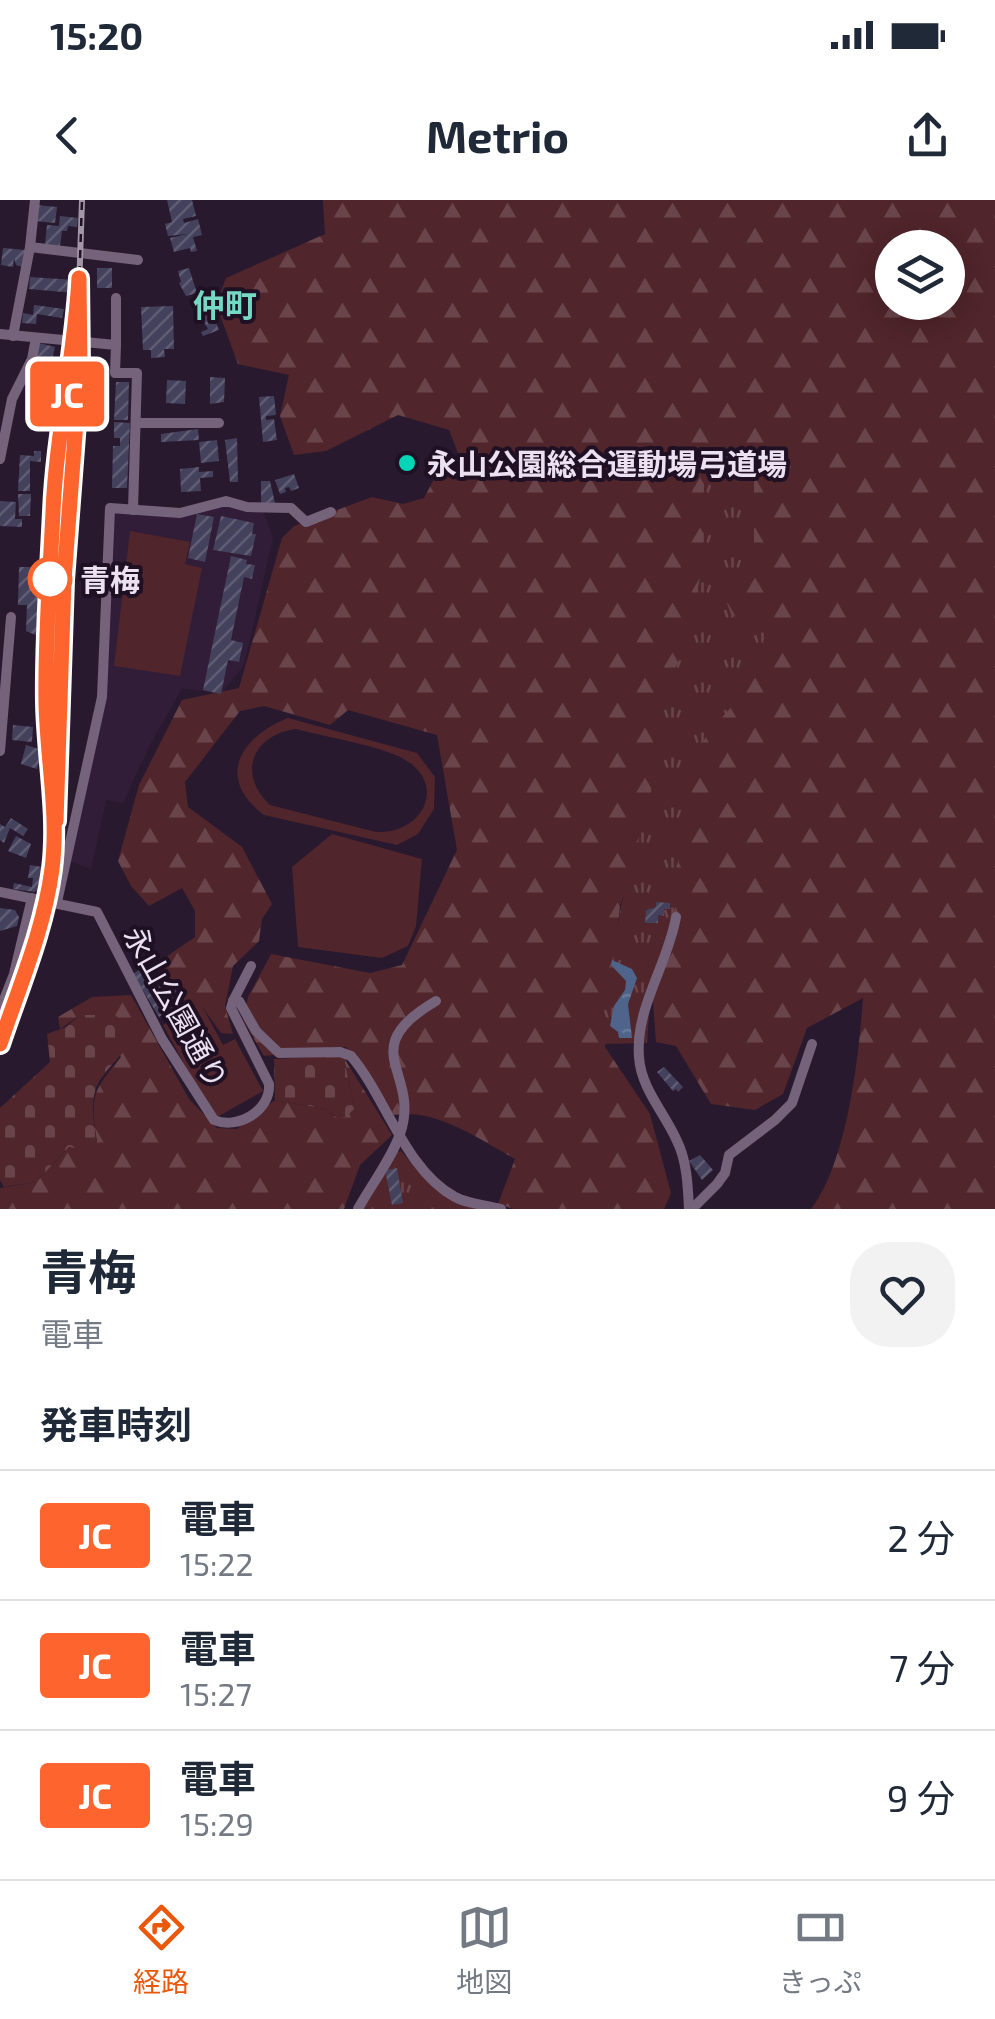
<!DOCTYPE html>
<html lang="ja">
<meta charset="utf-8">
<style>
body{margin:0;font-family:"Exo 2","Noto Sans JP",sans-serif;background:#f2f2f3;color:#1f2937;height:100vh;display:flex;flex-direction:column;font-size:38px;white-space:nowrap}
*{box-sizing:border-box;margin:0}
p{font-size:32px;color:#747a83}
.icon{flex:none;width:55px;height:55px;fill:none;stroke:currentColor;stroke-width:2;stroke-linecap:round;stroke-linejoin:round}
.map{position:relative;height:1009px;overflow:hidden}
.sheet{display:flex;flex-direction:column;background:#fff;flex:1}
.sheet>*{flex:none}
.badge{padding:0 20px;border-radius:8px;font-size:35px;line-height:65px}
.controls{position:absolute;left:875px;top:30px;display:grid;gap:20px}
.controls a{display:grid;place-items:center;width:90px;height:90px;border-radius:50%;background:#fff;box-shadow:0 5px 25px #0003;font-size:50px}
.map>.badge{position:absolute;translate:-50% -50%;box-shadow:0 0 0 5px #fff}
h2{padding:0 40px;font-size:38px;line-height:90px}
.round{display:grid;place-items:center;flex:none;width:105px;height:105px;border-radius:40px;background:#f2f2f3}
.summary{display:flex;align-items:center;justify-content:space-between;height:170px;padding:0 40px}
h1{font-size:48px;font-weight:700;line-height:75px}
ul{padding:0;list-style:none}
li{display:flex;align-items:center;gap:30px;height:130px;padding:0 40px;border-top:2px solid #e0e1e3}
li div{flex:1}
li b{display:block;font-size:38px}
li em{font-style:normal}
li .badge{min-width:110px;font-weight:700;text-align:center}
.status{display:flex;justify-content:space-between;align-items:center;height:70px;padding:0 50px;background:#fff;direction:ltr}
.status svg{height:28px;fill:currentColor}
header{display:flex;justify-content:space-between;align-items:center;height:130px;padding:0 40px;background:#fff;font-size:45px;font-weight:700}
.menu{display:flex;justify-content:space-around;align-items:center;height:140px;border-top:2px solid #e0e1e3;background:#fff;font-size:28px;color:#747a83}
.menu a{display:grid;justify-items:center;gap:5px}
.menu .active{color:#ea580c}
.map>svg:first-child{display:block}
</style>
<div class="status"><b>15:20</b><svg viewBox="0 0 49 12"><path d="M0 12V9h3v3zM5 12V6h3v6zM10 12V3h3v9zM15 12V0h3v12zM26 1h20v11H26zM47 4h2v5h-2z"/></svg></div>
<header><svg class="icon" aria-label="back" viewBox="0 0 24 24"><path d="M15 5l-7 7 7 7"/></svg>Metrio<svg class="icon" aria-label="share" viewBox="0 0 24 24"><path d="M12 15V3M7 8l5-5 5 5M5 13v7h14v-7"/></svg></header>
<div class="map">
<svg width="995" height="1009" viewBox="0 0 995 1009">
<defs>
<pattern id="forest-firs" width="22" height="20" patternUnits="userSpaceOnUse" patternTransform="scale(2.5)"><rect width="22" height="20" fill="#50252b"/><path d="M5 1l3.5 6h-7zM16 11l3.5 6h-7z" fill="#69444a"/></pattern>
<pattern id="cemetery-stones" width="16" height="16" patternUnits="userSpaceOnUse" patternTransform="scale(2.5)"><rect width="16" height="16" fill="#50252b"/><path d="M2 7V4a2 2 0 0 1 4 0v3zM10 15v-3a2 2 0 0 1 4 0v3z" fill="#69444a"/></pattern>
<pattern id="park-tufts" width="24" height="20" patternUnits="userSpaceOnUse" patternTransform="scale(2.5)"><rect width="24" height="20" fill="#50252b"/><path d="M3 7l-1-3M5 7V3M7 7l1-3M15 17l-1-3M17 17v-4M19 17l1-3" fill="none" stroke="#69444a"/></pattern>
<pattern id="water-ripples" width="26" height="14" patternUnits="userSpaceOnUse" patternTransform="scale(2.5)"><rect width="26" height="14" fill="#4e648b"/><path d="M2 4q2-2 4 0t4 0M15 11q2-2 4 0t4 0" fill="none" stroke="#687a9c"/></pattern>
<pattern id="building-hatch" width="6" height="6" patternUnits="userSpaceOnUse" patternTransform="scale(2.5)"><rect width="6" height="6" fill="#44415c"/><path d="M-1 1l2-2M0 6l6-6M5 7l2-2" fill="none" stroke="#5f5c74"/></pattern>
</defs>
<rect width="100%" height="100%" fill="#29192e"/>
<path fill="#321d38" d="M226,301l37,10 10,27 -29,127 -23,29 -39,-6 -32,57 -27,58 -17,-3 -15,69 -22,-8 37,-163 4,-190 70,5z"/>
<g fill="#50252b" fill-rule="evenodd">
<path d="M130,331l60,11 -5,22 17,4 -22,108 -66,-10z"/>
<path d="M288,518l129,35 18,24 -1,32 -16,25 -21,11 -133,-30c-49,-37 -24,-78 24,-97zM296,529c30,8 80,16 106,29 46,24 23,76 -26,74l-106,-27c-33,-31 -18,-70 26,-76z"/>
<path d="M332,634l90,25 -6,67 -8,20 -26,12 -84,-11 -6,-80z"/>
<path d="M201,804l22,41 12,-6 28,52 -49,28 -51,-94z"/>
</g>
<g fill="url(#forest-firs)" fill-rule="evenodd">
<path d="M323,0h672v1009h-184c36,-46 48,-153 52,-211l-56,30 -24,66 -28,16 -44,-6 -35,-58 -20,-4 -4,-54 9,-194 -41,112 -15,141 45,67 21,79 -7,16h-150l-16,-5 17,-45c-36,-20 -79,-51 -121,-44l-48,-68 -82,9 -21,-36 5,-23 23,-43 99,19 32,-8 55,-115 -20,-115 -89,-25 -18,15 -66,-19 -24,5 -55,71 3,25 54,40 30,57 -10,15 -3,22 -26,25 -8,40 8,28 -12,-1 -20,-28 -11,5 -30,-49 35,-24v-26l-13,-23 -33,18 -18,-20 -13,-25 21,-76 43,-85 57,-12 43,-150 12,-12 78,-29 31,7 21,-6 10,-19 29,-13 -14,-36 -51,-15 -72,36 -32,4 -14,-39 9,-41 -51,-11 -22,-60 10,-26 99,-44zM892,48h56v54h-56z"/>
<path d="M131,795l58,104 28,29 20,1 38,-29 50,9 13,9 16,-9 -10,-51 48,77 -32,30 -16,44h-344v-21l36,-6 33,-35 28,-5c-7,-46 -5,-50 24,-85l-41,-42 -20,14 -2,-12 34,-20z"/>
</g>
<g fill="url(#cemetery-stones)">
<path d="M80,815h35l14,13c1,30 -28,39 -34,64 -5,16 0,35 2,50l-6,9 -22,-4 -33,35 -32,5 -4,-7v-72l50,-46 -3,-28 19,-7z"/>
<path d="M336,856l8,2 10,51 -8,8 -8,1 -13,-9 -50,-9 -1,-41z"/>
</g>
<g fill="url(#park-tufts)">
<path d="M754,268v82l-30,45 7,19 35,20 -22,59 -37,41 -22,49 -10,125 -24,80 -4,55 -48,1 22,-138 30,-112 3,-85 35,-68 13,-76 2,-95z"/>
<path d="M401,951c23,27 41,49 76,58h-114l33,-57z"/>
</g>
<path fill="url(#water-ripples)" d="M612,760l20,9 5,9 -9,26 4,34h-13l-1,-6 -8,-6 4,-20 11,-16 1,-9 -15,-16z"/>
<g fill="url(#building-hatch)">
<path d="M167,0h25l4,16 -13,3 1,4 14,-4 4,16 -9,2 4,14 -6,1 -1,-4 -16,4 -4,-14 17,-4 -19,2 -3,-12 7,-2z"/>
<path d="M36,5l21,2 -2,16 -20,-2z"/>
<path d="M60,16l18,2 -1,9 -9,-1 -1,5h-5l-2,15 -15,-2 2,-19 12,1z"/>
<path d="M3,48l22,2 -3,17 -6,-2 -2,-7 -1,9 -12,-2z"/>
<rect x="97" y="68" width="15" height="20"/>
<path d="M189,68l8,25 -11,3 -7,-13 2,-1 -3,-11z"/>
<path d="M30,77l45,3 -1,13 -45,-4z"/>
<path d="M34,105l30,4 -2,9 -25,-4 -1,10 -14,-1 1,-10 10,2z"/>
<path d="M173,106l1,43h-10l1,8 -14,1v-8h-8l-2,-43z"/>
<path d="M211,110l8,20 -16,6 -2,-4 7,-3 -8,-14z"/>
<path d="M39,143l16,4 -4,18 -16,-4z"/>
<path d="M41,172l22,6 -3,12 -22,-6z"/>
<path d="M210,177l15,1 -1,24 -14,2z"/>
<path d="M167,180l19,1 -1,23 -19,-1z"/>
<path d="M116,182h13l-1,38h-14z"/>
<path d="M36,191l21,5 -3,17 -21,-5z"/>
<path d="M274,196l2,19 -10,1v4l8,-1 3,21 -14,2 -4,-45z"/>
<path d="M114,222l16,1 -3,65h-15l1,-42h7v-8h-6z"/>
<path d="M198,229l1,11 -38,2v-8z"/>
<path d="M237,238l1,44h-8l-5,-42z"/>
<path d="M217,240l2,21 -18,2 -2,-21z"/>
<path d="M34,251h7v11l-11,-1v30h-12l2,-36 14,1z"/>
<path d="M199,267v5l14,-1v6l-13,1 1,13 -20,1 -1,-23z"/>
<path d="M294,274l5,14 -8,3 -2,-4 -4,1 1,4 -6,2 -5,-14z"/>
<path d="M261,281h9l5,22 -14,1z"/>
<path d="M18,294h13l-1,22h-11z"/>
<path d="M0,301l16,1 -1,17h7v8l-22,-1z"/>
<path d="M197,314l17,3 -9,45 -17,-4z"/>
<path d="M221,316l33,7 -2,11h4l-5,22 -38,-6z"/>
<path d="M231,356l16,4 -1,4 9,1 -3,14 -8,-2 -13,63 12,3 -4,19 -11,-2 -7,34 -18,-4z"/>
<path d="M19,367h23l-4,69 -12,-5 1,-26h-9z"/>
<path d="M13,525l20,2 -1,15 -20,-2z"/>
<path d="M26,545l16,5 -5,19 -16,-5z"/>
<path d="M11,618l17,11 -5,7 -13,-8 -6,15 -4,-3v-16l5,3z"/>
<path d="M16,636l15,8 -5,14 -18,-7z"/>
<path d="M30,665l12,2 -4,22 -3,3 -22,-3 1,-6 18,4 1,-9h-5z"/>
<path d="M656,702l14,1v6h-6v7l-6,-1v8h-13l1,-13 10,-3z"/>
<path d="M0,708l15,2 4,7 -2,9 -17,5z"/>
<path d="M143,767l14,21 12,-8 14,21 -24,16 -26,-43z"/>
<path d="M664,867l19,20 -5,5 -2,-3 -3,2 -16,-19z"/>
<path d="M700,955l13,15 -11,10 -13,-19z"/>
<path d="M397,968l6,35 -11,2 -6,-30 1,-5z"/>
</g>
<g fill="none" stroke-linecap="round" stroke-linejoin="round">
<g stroke="#75627b" stroke-width="10">
<path d="M30,47l108,13"/>
<path d="M0,134l116,11 -1,28h22l-4,137"/>
<path d="M13,136l17,-89 5,-47"/>
<path d="M116,145v-47"/>
<path d="M136,223h83"/>
<path d="M0,259l12,-60 20,-40 4,-21"/>
<path d="M0,551l11,-134"/>
<path d="M0,692l97,20 65,127 52,81c23,10 57,-9 55,-36l-38,-76 2,-7h6l17,30 23,22 61,-1 11,4c35,41 54,114 104,141 13,7 31,8 46,12"/>
<path d="M57,702l45,-205 8,-189 70,5 46,-12 21,6 44,1 15,14 25,-10"/>
<path d="M676,717c-8,47 -41,91 -37,140 2,32 26,56 38,84 10,20 11,46 12,68"/>
<path d="M233,801l18,-35"/>
<path d="M0,810l14,-36 18,-76"/>
<path d="M358,1009c13,-24 33,-49 42,-75 22,-62 -48,-84 36,-133"/>
<path d="M692,1009l25,-25 8,-11 4,-18 46,-35 17,-17 20,-59"/>
</g>
<defs>
<g id="rail">
<path d="M79,90l3,-90"/>
<path d="M52,348l7,-104"/>
<path d="M0,844l27,-75 25,-99 12,-290 16,-219 -1,-83"/>
</g>
</defs>
<use href="#rail" stroke="#a396a7" stroke-width="6"/>
<use href="#rail" stroke="#1f1024" stroke-width="2.5" stroke-dasharray="8" stroke-linecap="butt"/>
</g>
<g fill="none" stroke-linecap="round" stroke-linejoin="round">
<defs>
<path id="line" d="M0,844c19,-57 44,-114 52,-175 7,-55 -5,-111 -6,-167 -1,-63 4,-127 7,-190 3,-78 22,-155 26,-234l1,92 -16,210 -8,241"/>
</defs>
<use href="#line" stroke="#fff" stroke-width="22"/>
<use href="#line" stroke="#fe642e" stroke-width="15"/>
</g>
<circle fill="#00d5b7" stroke="#1f1024" stroke-width="4" cx="407" cy="263" r="10"/>
<circle fill="#fff" stroke="#fe642e" stroke-width="5" cx="50" cy="379" r="20"/>
<g text-anchor="middle" dominant-baseline="central" stroke-width="8" stroke-linejoin="round" paint-order="stroke">
<g font-size="30" font-weight="bold" fill="#ece1f0" stroke="#1f1024" text-anchor="start">
<text x="427" y="263">永山公園総合運動場弓道場</text>
</g>
<g font-size="30" font-weight="bold" fill="#ece1f0" stroke="#1f1024" text-anchor="start">
<text x="80" y="379">青梅</text>
</g>
<g font-size="30" fill="#ece1f0" stroke="#1f1024">
<text transform="translate(177 807) rotate(61)">永山公園通り</text>
</g>
<g font-size="32" font-weight="bold" fill="#75d9c3" stroke="#1f1024">
<text x="225" y="104">仲町</text>
</g>
</g>
</svg>
<div class="controls">
<a><svg class="icon" aria-label="layers" viewBox="0 0 24 24"><path d="M12 4l9 5-9 5-9-5zM3 14l9 5 9-5"/></svg></a>
</div>
<b class="badge" style="left:67px;top:194px;background:#fe642e;color:#fff">JC</b>
</div>
<section class="sheet">
<div class="summary"><div><h1>青梅</h1><p>電車</p></div><a class="round"><svg class="icon" aria-label="heart" viewBox="0 0 24 24"><path d="M12 20l-8-8c-3-5 5-10 8-4 3-6 11-1 8 4z"/></svg></a></div>
<h2>発車時刻</h2>
<ul>
<li><span class="badge" style="background:#fe642e;color:#fff">JC</span><div><b>電車</b><p>15:22</p></div><em>2 分</em></li>
<li><span class="badge" style="background:#fe642e;color:#fff">JC</span><div><b>電車</b><p>15:27</p></div><em>7 分</em></li>
<li><span class="badge" style="background:#fe642e;color:#fff">JC</span><div><b>電車</b><p>15:29</p></div><em>9 分</em></li>
</ul>
</section>
<nav class="menu">
<a class="active"><svg class="icon" aria-label="directions" viewBox="0 0 24 24"><path d="M12 3l9 9-9 9-9-9zM9 14v-3h6M13 9l2 2-2 2"/></svg>経路</a>
<a><svg class="icon" aria-label="map" viewBox="0 0 24 24"><path d="M3 6l6-2 6 2 6-2v14l-6 2-6-2-6 2zM9 4v14M15 6v14"/></svg>地図</a>
<a><svg class="icon" aria-label="tickets" viewBox="0 0 24 24"><path d="M3 7h18v10H3zM15 7v10"/></svg>きっぷ</a>
</nav>
